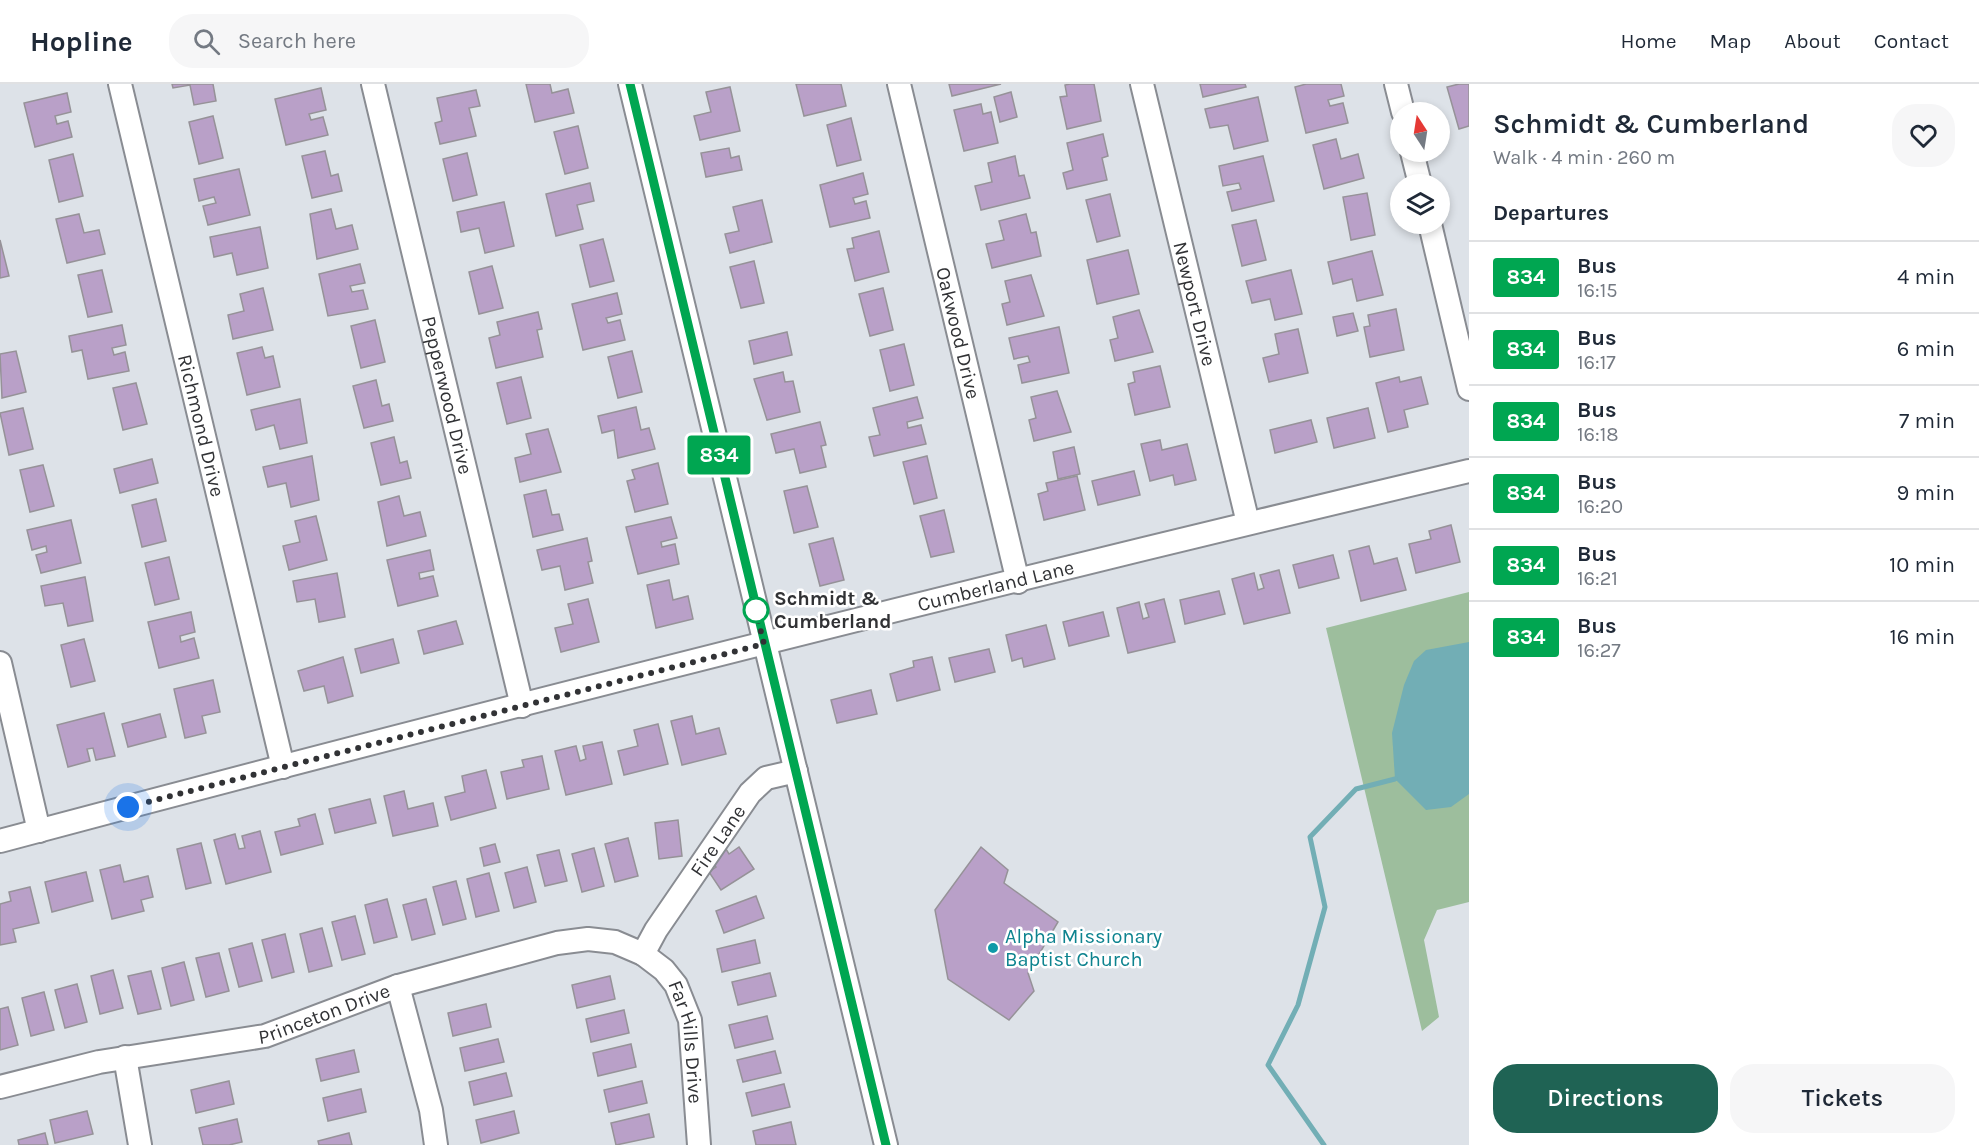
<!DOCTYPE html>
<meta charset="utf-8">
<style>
body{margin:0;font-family:Karla,sans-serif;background:#f6f6f7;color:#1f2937;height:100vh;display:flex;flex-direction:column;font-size:22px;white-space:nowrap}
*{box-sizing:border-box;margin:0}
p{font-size:20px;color:#747a83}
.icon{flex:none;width:33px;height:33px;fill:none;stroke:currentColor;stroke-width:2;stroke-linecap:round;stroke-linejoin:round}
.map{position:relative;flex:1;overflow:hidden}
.sheet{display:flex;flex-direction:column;background:#fff;width:510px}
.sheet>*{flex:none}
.badge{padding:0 12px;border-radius:4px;font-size:21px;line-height:39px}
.needle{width:39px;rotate:348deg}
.tools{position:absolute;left:1390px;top:18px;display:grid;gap:12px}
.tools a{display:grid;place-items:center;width:60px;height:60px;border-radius:50%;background:#fff;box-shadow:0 3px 9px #0003;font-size:30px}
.you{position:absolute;width:30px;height:30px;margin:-15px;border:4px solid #fff;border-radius:50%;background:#1a73e8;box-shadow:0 0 0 9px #1a73e833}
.map>.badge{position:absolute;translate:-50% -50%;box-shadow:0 0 0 3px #fff}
h2{padding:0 24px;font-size:22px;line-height:54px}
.round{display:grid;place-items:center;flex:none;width:63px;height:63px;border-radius:24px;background:#f6f6f7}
.overview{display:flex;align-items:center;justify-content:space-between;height:102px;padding:0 24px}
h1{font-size:28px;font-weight:600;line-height:45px}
.primary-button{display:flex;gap:12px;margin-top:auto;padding:12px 24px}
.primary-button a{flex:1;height:69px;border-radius:24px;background:#1f6354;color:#fff;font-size:24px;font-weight:600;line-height:69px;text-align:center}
.primary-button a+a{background:#f6f6f7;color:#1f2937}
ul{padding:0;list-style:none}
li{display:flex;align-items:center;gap:18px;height:72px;padding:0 24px;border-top:2px solid #e0e1e3}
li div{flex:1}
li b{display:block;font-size:22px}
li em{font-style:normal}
li .badge{min-width:66px;font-weight:700;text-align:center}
header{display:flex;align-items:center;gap:36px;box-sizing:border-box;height:84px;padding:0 30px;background:#fff;border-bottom:2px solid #e0e1e3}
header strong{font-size:28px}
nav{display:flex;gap:33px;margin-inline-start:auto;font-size:21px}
.search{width:420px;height:54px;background:#f6f6f7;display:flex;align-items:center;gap:15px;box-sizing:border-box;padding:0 21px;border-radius:24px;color:#747a83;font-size:22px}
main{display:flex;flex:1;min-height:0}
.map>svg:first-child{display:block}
</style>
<header>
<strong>Hopline</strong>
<div class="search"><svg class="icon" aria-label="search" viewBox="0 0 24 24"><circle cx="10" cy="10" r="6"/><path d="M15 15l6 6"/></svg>Search here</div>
<nav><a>Home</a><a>Map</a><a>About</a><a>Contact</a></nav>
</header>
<main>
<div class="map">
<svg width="1469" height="1061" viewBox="0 0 1469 1061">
<rect width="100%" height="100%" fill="#dde2e8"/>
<path fill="#9dbe9d" d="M1469,508v310l-32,8 -13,30 15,77 -17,14 -96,-403z"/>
<path fill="#72aeb5" d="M1469,558v152l-18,13 -25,3 -31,-31 -3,-46 12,-48 10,-24 12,-11z"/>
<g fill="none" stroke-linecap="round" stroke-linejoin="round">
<path stroke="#72aeb5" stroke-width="5" d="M1324,1061l-56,-80 30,-60 27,-98 -15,-70 46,-48 39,-10"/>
</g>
<g fill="#b9a0c8" stroke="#969298" stroke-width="1.5">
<path d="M172,0h41l3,17 -22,4 -4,-20 -17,3z"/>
<path d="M526,0h24l2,9 16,-4 6,24 -39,9z"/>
<path d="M796,0h45l5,22 -42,10z"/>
<path d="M949,0h52l-49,12z"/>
<path d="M1070,0h24l7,37 -34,8 -7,-32 7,-1 -2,-11z"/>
<path d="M1200,0h45l1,3 -43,10z"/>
<path d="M1306,0h35l3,12 -16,4 2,6 13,-3 5,20 -42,10 -11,-46z"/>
<path d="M1459,0h10v42l-10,3 -12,-42z"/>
<path d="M730,3l10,44 -40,9 -6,-24 17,-4 -5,-20z"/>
<path d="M321,4l5,22 -17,4 2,6 12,-3 5,18 -42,10 -11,-46z"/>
<path d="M476,6l4,16 -11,2 7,28 -36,8 -5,-21 7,-2 -5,-23z"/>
<path d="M1011,8l6,25 -17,5 -6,-25z"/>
<path d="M67,9l4,19 -16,4 2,8 11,-3 4,16 -37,10 -11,-44z"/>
<path d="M1258,13l10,44 -34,8 -6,-24 -18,3 -5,-19z"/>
<path d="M981,20l2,10 8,-2 7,31 -34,8 -10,-41z"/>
<path d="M213,32l10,42 -24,6 -10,-42z"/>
<path d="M851,34l10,42 -24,6 -10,-41z"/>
<path d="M578,42l10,42 -23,6 -11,-42z"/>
<path d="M1103,50l5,22 -6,2 5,22 -40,9 -4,-16 10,-3 -6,-27z"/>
<path d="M1336,55l5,20 17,-5 6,24 -40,11 -11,-44z"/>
<path d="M729,64l2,10 8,-2 3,14 -36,7 -5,-24z"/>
<path d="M325,67l6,25 7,-2 4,17 -30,7 -10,-42z"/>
<path d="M467,69l10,42 -24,6 -10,-42z"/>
<path d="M73,70l10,42 -24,6 -10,-42z"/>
<path d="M1015,72l4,20 5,-1 6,23 -49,12 -6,-24 17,-4 -4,-19z"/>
<path d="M1263,72l11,45 -42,10 -5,-19 14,-3 -2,-6 -16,3 -4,-20z"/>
<path d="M239,85l11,46 -42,10 -5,-19 13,-3 -2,-6 -15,4 -5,-22z"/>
<path d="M863,89l5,21 -15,4 2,6 11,-3 4,17 -40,9 -10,-42z"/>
<path d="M590,99l4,18 -17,4 6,24 -27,7 -10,-42z"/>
<path d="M1367,109l8,42 -24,5 -8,-43z"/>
<path d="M1110,110l10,42 -23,6 -11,-42z"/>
<path d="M762,116l10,42 -42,11 -5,-19 14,-3 -6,-24z"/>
<path d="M504,118l10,44 -29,7 -6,-25 -18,4 -4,-20z"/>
<path d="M331,125l5,20 16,-4 6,24 -41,10 -7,-45z"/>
<path d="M79,130l5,19 15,-3 6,24 -38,9 -11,-44z"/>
<path d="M1026,130l5,19 5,-1 5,24 -49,12 -6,-24 18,-4 -5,-19z"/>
<path d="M1256,136l10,40 -24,6 -10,-41z"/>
<path d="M260,143l8,41 -31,7 -5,-22 -18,4 -4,-20z"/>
<path d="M879,147l10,41 -34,9 -8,-32 7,-1 -2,-10z"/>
<path d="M603,155l11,42 -24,6 -10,-42z"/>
<path d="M0,156l9,36 -9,2z"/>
<path d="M1128,166l11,44 -42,10 -10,-44z"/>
<path d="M1372,167l11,44 -26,6 -5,-22 -19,5 -5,-22z"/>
<path d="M754,177l10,42 -23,5 -11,-41z"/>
<path d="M360,180l5,19 -15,3 2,6 11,-2 5,19 -40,7 -9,-42z"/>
<path d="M492,182l11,42 -24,6 -10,-42z"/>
<path d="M102,186l10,42 -24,5 -10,-42z"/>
<path d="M1291,186l11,44 -27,6 -5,-21 -18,4 -6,-22z"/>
<path d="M1031,191l13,41 -37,9 -5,-21 8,-2 -5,-21z"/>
<path d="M263,204l10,42 -40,9 -5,-24 16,-4 -4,-17z"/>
<path d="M883,204l10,42 -23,6 -11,-42z"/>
<path d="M617,209l5,21 -16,4 2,5 12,-3 5,20 -42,10 -11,-46z"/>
<path d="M1396,225l8,41 -34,7 -6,-30 6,-1 -2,-11z"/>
<path d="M1139,226l14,42 -38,9 -5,-21 8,-2 -5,-21z"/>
<path d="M538,228l4,17 -5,1 6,27 -47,11 -7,-30 11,-3 -3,-13z"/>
<path d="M1353,229l5,18 -21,5 -4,-19z"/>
<path d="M375,236l10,42 -24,6 -10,-42z"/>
<path d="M122,241l4,20 -14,3 2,7 11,-3 4,19 -41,8 -6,-29 -10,2 -3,-16z"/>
<path d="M1059,243l10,46 -47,10 -4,-18 12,-3 -2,-6 -14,3 -5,-21z"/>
<path d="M1298,245l10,44 -39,9 -6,-24 16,-4 -4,-20z"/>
<path d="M787,248l5,23 -38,9 -5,-23z"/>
<path d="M904,260l10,41 -24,6 -10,-41z"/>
<path d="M262,263l3,11 8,-2 7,31 -33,8 -10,-42z"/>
<path d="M16,267l10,41 -24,6 -2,-44z"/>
<path d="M632,267l10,41 -24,6 -10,-41z"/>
<path d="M1160,282l10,41 -35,8 -7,-31 7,-2 -2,-10z"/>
<path d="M783,288l2,10 8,-1 7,31 -33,8 -13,-41z"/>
<path d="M521,293l10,41 -24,6 -10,-41z"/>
<path d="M1399,293l1,5 21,-5 7,27 -24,6 4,17 -20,5 -12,-49z"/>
<path d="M376,296l6,26 7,-2 4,17 -29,7 -11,-42z"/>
<path d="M136,299l11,41 -24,6 -10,-42z"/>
<path d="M1057,307l14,41 -37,9 -5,-21 7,-2 -5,-21z"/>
<path d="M917,313l6,21 -16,4 1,6 13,-3 5,19 -52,12 -5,-19 11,-2 -7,-27z"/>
<path d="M300,315l7,44 -27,6 -6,-24 -18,5 -5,-20z"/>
<path d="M636,323l5,23 8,-2 6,21 -37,9 -4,-28 -12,3 -4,-17z"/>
<path d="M23,324l10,41 -24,6 -9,-42z"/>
<path d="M1368,324l7,30 -41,10 -7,-30z"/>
<path d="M1311,336l6,22 -42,11 -5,-23z"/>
<path d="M820,338l6,23 -5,1 5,21 -26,6 -6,-24 -18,4 -5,-19z"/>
<path d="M548,345l13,43 -41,10 -5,-24 16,-4 -5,-20z"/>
<path d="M394,353l6,26 7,-2 4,17 -30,7 -10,-42z"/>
<path d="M1160,356l2,10 25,-6 9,36 -21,5 -2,-10 -23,6 -9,-37z"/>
<path d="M1074,363l6,27 -22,5 -5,-27z"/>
<path d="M312,372l7,44 -28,7 -5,-24 -18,4 -5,-20z"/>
<path d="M927,372l10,42 -23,6 -11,-42z"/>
<path d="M152,375l6,24 -38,10 -6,-24z"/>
<path d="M658,379l10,41 -33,8 -8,-31 8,-2 -3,-9z"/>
<path d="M43,381l11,41 -24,6 -10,-42z"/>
<path d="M1134,387l6,24 -42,10 -6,-24z"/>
<path d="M1077,392l8,34 -41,10 -6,-26 10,-3 -2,-8z"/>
<path d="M807,402l11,41 -24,6 -10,-42z"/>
<path d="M546,406l6,25 7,-1 4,16 -30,7 -9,-42z"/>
<path d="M399,412l5,20 16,-4 6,24 -39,10 -9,-44z"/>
<path d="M156,415l10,42 -24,6 -10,-42z"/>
<path d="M944,426l10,42 -23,5 -11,-41z"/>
<path d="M316,432l11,44 -38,10 -6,-24 17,-4 -5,-21z"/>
<path d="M671,433l6,21 -16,4 1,5 13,-3 4,20 -41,10 -12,-47z"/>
<path d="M71,436l10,43 -40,10 -5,-18 11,-3 -1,-6 -14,4 -5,-20z"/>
<path d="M1451,441l9,37 -44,11 -7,-29 22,-5 -2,-8z"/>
<path d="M587,454l5,23 -4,1 5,21 -28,7 -5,-24 -18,4 -5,-20z"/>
<path d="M833,454l11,42 -24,6 -11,-42z"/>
<path d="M1369,462l5,18 23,-6 9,32 -45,11 -12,-50z"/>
<path d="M430,466l4,20 -15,3 1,6 13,-3 5,20 -40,10 -11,-46z"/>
<path d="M1333,471l6,23 -40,10 -6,-23z"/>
<path d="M169,473l10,42 -24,6 -10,-42z"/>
<path d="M1279,486l11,43 -46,11 -12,-45 22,-6 4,17 6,-2 -4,-13z"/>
<path d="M337,489l8,44 -26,5 -4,-23 -18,3 -4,-21z"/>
<path d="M85,493l8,44 -25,5 -5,-23 -18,3 -4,-20z"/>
<path d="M669,496l4,20 15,-4 5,23 -37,9 -9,-43z"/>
<path d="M1219,507l6,23 -40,10 -5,-24z"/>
<path d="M588,515l11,43 -38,10 -6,-24 18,-4 -5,-20z"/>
<path d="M1164,515l11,43 -47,11 -11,-45 22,-6 4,17 6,-2 -4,-13z"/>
<path d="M191,528l4,20 -15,4 1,6 13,-4 5,20 -40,10 -11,-46z"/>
<path d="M1103,528l6,24 -40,10 -6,-24z"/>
<path d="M456,537l7,23 -39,10 -6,-23z"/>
<path d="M1046,541l9,34 -31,8 -2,-9 -10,3 -6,-26z"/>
<path d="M84,555l11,42 -24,6 -10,-42z"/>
<path d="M393,555l6,24 -38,10 -6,-24z"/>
<path d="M989,565l6,23 -40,10 -6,-24z"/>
<path d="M343,573l10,39 -25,7 -4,-17 -20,5 -6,-20z"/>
<path d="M932,573l8,33 -43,11 -7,-27 24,-7 -1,-6z"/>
<path d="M213,596l7,32 -18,4 4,17 -21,5 -11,-49z"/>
<path d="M871,606l6,24 -40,9 -6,-23z"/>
<path d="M104,629l11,43 -19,4 -3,-12 -6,1 3,12 -22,6 -11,-42z"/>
<path d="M160,630l6,23 -38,10 -6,-23z"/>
<path d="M692,632l4,18 23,-6 7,26 -44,11 -11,-44z"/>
<path d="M658,640l10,40 -44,11 -6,-24 20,-5 -4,-16z"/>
<path d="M602,658l10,42 -46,11 -11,-44 21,-5 4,15 6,-2 -3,-13z"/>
<path d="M542,672l7,33 -42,10 -6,-27 23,-5 -2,-7z"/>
<path d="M486,686l10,38 -45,12 -6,-23 20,-5 -3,-16z"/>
<path d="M404,707l4,18 25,-6 5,23 -45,10 -9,-40z"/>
<path d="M370,715l6,24 -41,10 -6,-24z"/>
<path d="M315,730l8,30 -42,11 -6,-23 25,-6 -2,-7z"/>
<path d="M678,736l4,36 -23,3 -4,-36z"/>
<path d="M260,747l11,41 -45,12 -12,-44 21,-6 4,15 6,-1 -3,-12z"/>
<path d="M628,754l10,38 -23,6 -10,-38z"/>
<path d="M201,759l10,40 -25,6 -9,-40z"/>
<path d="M495,760l5,18 -16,4 -4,-18z"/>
<path d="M739,763l15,22 -33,21 -12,-18 7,-5 -5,-8 15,-10 3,5z"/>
<path d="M981,763l27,23 -4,13 54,39 -30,51 6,18 -25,29 -61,-41 -13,-69z"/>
<path d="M594,764l10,38 -22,6 -10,-38z"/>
<path d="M559,766l8,31 -22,5 -8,-31z"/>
<path d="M120,781l4,17 24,-6 5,21 -12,3 3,11 -32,8 -12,-49z"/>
<path d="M527,783l9,35 -22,6 -9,-35z"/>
<path d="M86,788l7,29 -41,11 -7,-30z"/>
<path d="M489,789l10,38 -23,6 -9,-38z"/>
<path d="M456,797l10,38 -23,6 -10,-38z"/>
<path d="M30,803l9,36 -26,6 3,13 -16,3v-41l11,-3 -2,-9z"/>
<path d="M756,812l8,22 -40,15 -8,-22z"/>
<path d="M387,815l10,38 -23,6 -9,-38z"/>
<path d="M426,815l9,35 -23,6 -9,-35z"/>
<path d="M355,832l10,38 -23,6 -10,-38z"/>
<path d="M322,844l10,38 -23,6 -9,-38z"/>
<path d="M285,850l9,38 -22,6 -10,-38z"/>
<path d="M755,856l5,23 -38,9 -5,-23z"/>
<path d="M252,859l10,38 -23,6 -10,-38z"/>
<path d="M219,869l10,38 -23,6 -10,-39z"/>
<path d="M184,878l10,38 -23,6 -9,-38z"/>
<path d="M113,886l10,38 -23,6 -9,-38z"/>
<path d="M151,887l10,38 -23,5 -10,-38z"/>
<path d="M770,889l6,23 -38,9 -6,-23z"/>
<path d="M610,892l5,23 -38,9 -5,-23z"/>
<path d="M77,900l10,38 -22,6 -10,-38z"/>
<path d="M44,908l10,38 -23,6 -9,-38z"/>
<path d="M486,920l5,23 -38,9 -5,-23z"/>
<path d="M8,923l10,38 -18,5v-41z"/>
<path d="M624,926l5,23 -38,9 -5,-23z"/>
<path d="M767,932l6,23 -38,9 -6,-23z"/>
<path d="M498,955l6,23 -39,9 -5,-23z"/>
<path d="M631,960l5,23 -38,9 -5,-23z"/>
<path d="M354,966l5,22 -38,9 -5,-22z"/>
<path d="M775,967l6,22 -38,9 -6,-22z"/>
<path d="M506,989l6,23 -38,9 -5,-23z"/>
<path d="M229,997l5,23 -38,9 -5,-23z"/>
<path d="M642,997l5,22 -38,9 -5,-22z"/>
<path d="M784,1000l6,23 -38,9 -6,-23z"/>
<path d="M361,1005l5,23 -38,9 -5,-23z"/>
<path d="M87,1027l6,23 -38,9 -5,-23z"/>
<path d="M514,1027l5,22 -38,10 -5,-23z"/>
<path d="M649,1030l5,23 -38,8 -5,-22z"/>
<path d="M237,1035l5,23 -13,3h-26l-4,-17z"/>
<path d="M791,1038l5,23h-40l-3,-14z"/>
<path d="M45,1049l3,12h-29l-1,-5z"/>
<path d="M349,1049l3,12h-33l-1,-4z"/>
</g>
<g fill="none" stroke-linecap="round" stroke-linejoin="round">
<defs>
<g id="minor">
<path id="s1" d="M120,0l163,683"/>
<path id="s2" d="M373,0l149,622"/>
<path d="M630,0l256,1061"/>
<path id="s3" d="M899,0l119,498"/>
<path id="s4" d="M1142,0l106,439"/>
<path d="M1396,0l7,28"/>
<path d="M1412,68l8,32"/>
<path d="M1430,140l39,165"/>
<path d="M0,579l39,168"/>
<path id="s5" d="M0,757c488,-130 978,-254 1469,-370"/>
<path id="s6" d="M643,870l13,-24 94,-137 16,-15 30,-7"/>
<path d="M398,902l33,124 5,35"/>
<path d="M125,973l15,88"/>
<path id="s7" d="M0,1003l99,-25 166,-26 133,-50 159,-43 31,-4 27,3 28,12 21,16 12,15 14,35 9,125"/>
</g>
</defs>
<use href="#minor" stroke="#898c92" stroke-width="26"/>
<use href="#minor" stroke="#fff" stroke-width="22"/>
</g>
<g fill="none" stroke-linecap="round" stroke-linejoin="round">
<defs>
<path id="line" d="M630,0l256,1061"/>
</defs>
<use href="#line" stroke="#fff" stroke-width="14"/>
<use href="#line" stroke="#00a651" stroke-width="9"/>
<path stroke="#313235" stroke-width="6" stroke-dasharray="0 10.8" d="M128,723l636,-163 -11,-44 3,10"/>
</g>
<circle fill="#fff" stroke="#00a651" stroke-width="3" cx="756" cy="526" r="12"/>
<circle fill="#0f9aa8" stroke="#fff" stroke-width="2" cx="993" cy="864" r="6"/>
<g text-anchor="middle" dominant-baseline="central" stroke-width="5" stroke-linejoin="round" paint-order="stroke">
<g font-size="20" fill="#313235" stroke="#fff">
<text stroke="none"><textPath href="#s4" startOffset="226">Newport Drive</textPath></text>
<text stroke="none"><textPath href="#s3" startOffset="256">Oakwood Drive</textPath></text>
<text stroke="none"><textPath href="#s2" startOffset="320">Pepperwood Drive</textPath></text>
<text stroke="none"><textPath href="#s1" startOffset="351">Richmond Drive</textPath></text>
<text stroke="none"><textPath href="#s5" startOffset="1028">Cumberland Lane</textPath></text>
<text stroke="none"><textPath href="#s6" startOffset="136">Fire Lane</textPath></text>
<text stroke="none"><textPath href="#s7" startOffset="333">Princeton Drive</textPath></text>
<text stroke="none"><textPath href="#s7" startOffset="770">Far Hills Drive</textPath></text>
</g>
<g font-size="20" font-weight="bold" fill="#313235" stroke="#fff" text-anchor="start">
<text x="774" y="514">Schmidt &amp;<tspan x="774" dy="23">Cumberland</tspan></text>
</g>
<g font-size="20" fill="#0d838f" stroke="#fff" text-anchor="start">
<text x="1005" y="852">Alpha Missionary<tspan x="1005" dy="23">Baptist Church</tspan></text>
</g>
</g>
</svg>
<div class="tools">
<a><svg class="needle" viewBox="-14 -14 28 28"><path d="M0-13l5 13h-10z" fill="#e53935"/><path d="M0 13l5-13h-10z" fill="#747a83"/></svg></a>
<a><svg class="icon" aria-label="layers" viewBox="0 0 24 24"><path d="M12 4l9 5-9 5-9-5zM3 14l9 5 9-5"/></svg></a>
</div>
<div class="you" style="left:128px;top:723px"></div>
<b class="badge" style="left:719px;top:371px;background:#00a651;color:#fff">834</b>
</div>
<section class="sheet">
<div class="overview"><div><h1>Schmidt &amp; Cumberland</h1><p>Walk · 4 min · 260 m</p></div><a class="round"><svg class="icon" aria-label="heart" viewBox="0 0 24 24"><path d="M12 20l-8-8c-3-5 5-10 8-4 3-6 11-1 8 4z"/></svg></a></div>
<h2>Departures</h2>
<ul>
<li><span class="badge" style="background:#00a651;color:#fff">834</span><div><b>Bus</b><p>16:15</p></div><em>4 min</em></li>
<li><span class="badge" style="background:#00a651;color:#fff">834</span><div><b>Bus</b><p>16:17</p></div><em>6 min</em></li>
<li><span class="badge" style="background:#00a651;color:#fff">834</span><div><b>Bus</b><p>16:18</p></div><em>7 min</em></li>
<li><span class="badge" style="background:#00a651;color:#fff">834</span><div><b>Bus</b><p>16:20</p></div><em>9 min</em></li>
<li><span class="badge" style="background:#00a651;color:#fff">834</span><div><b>Bus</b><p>16:21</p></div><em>10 min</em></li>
<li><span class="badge" style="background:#00a651;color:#fff">834</span><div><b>Bus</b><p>16:27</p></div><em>16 min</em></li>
</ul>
<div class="primary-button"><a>Directions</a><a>Tickets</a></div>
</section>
</main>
